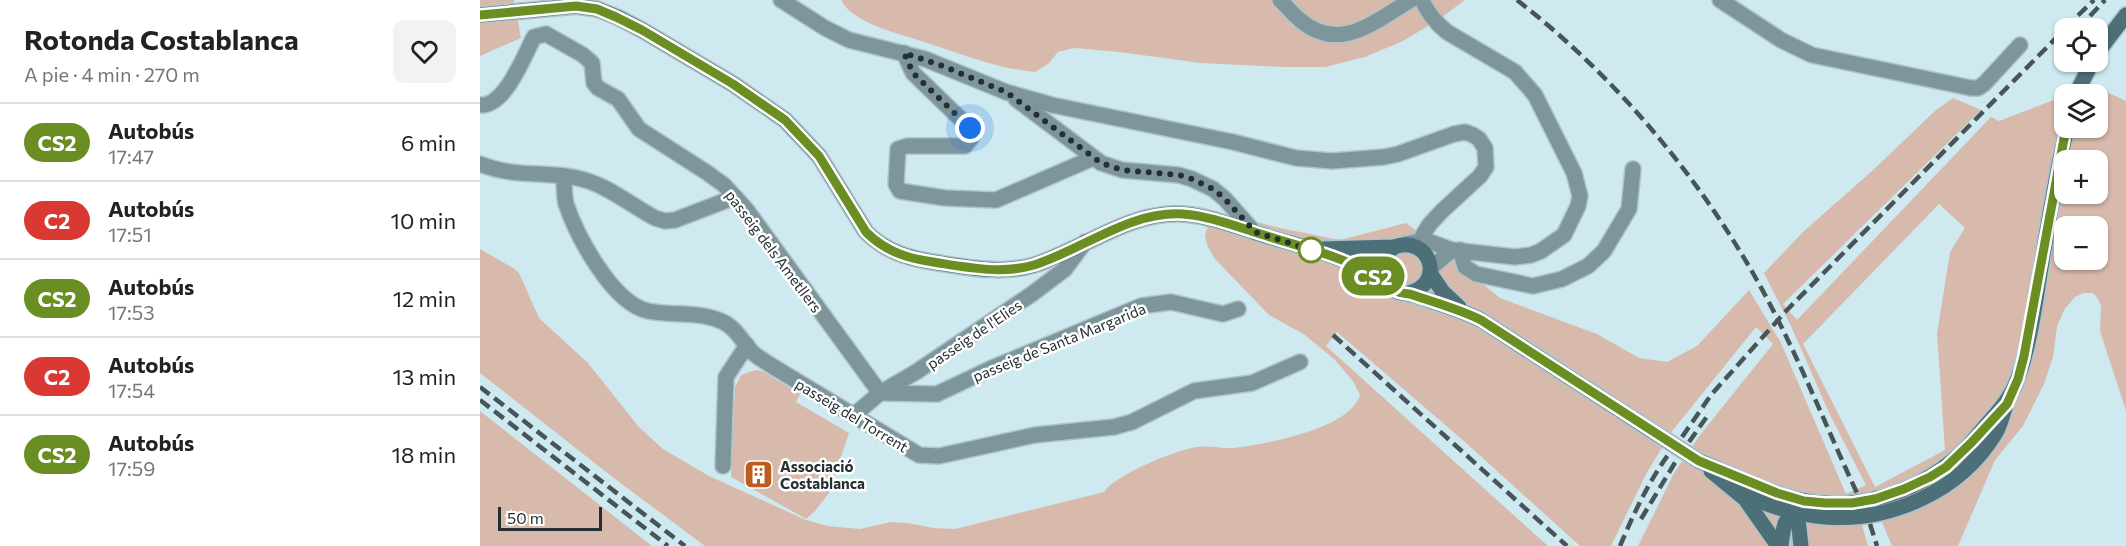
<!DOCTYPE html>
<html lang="es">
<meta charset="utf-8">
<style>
body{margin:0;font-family:Commissioner,sans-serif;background:#f2f2f2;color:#222;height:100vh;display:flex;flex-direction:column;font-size:22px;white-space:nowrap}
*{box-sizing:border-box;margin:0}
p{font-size:20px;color:#767676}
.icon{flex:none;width:33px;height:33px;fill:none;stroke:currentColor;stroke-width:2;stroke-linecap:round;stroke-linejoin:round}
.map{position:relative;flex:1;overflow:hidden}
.details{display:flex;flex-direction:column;background:#fff;width:480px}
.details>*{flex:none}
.badge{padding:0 12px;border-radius:20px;font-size:21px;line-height:39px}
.fabs{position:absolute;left:1574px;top:18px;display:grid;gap:12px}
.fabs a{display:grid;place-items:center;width:54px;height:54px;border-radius:12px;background:#fff;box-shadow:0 2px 4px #0004;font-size:30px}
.scale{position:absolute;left:18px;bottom:15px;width:104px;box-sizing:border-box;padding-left:6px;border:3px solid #252f32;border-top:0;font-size:16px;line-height:21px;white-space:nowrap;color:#252f32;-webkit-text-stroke:4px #fff;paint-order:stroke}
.you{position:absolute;width:30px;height:30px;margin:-15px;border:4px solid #fff;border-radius:50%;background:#1a73e8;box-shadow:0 0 0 9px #1a73e833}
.map>.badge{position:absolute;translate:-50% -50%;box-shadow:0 0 0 3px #fff}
.round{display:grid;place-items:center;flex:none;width:63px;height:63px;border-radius:12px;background:#f2f2f2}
.head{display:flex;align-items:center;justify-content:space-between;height:102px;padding:0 24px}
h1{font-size:28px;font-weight:700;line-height:45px}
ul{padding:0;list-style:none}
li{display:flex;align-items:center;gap:18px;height:78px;padding:0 24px;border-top:2px solid #e0e0e0}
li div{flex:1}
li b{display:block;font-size:22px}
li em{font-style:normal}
li .badge{min-width:66px;font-weight:700;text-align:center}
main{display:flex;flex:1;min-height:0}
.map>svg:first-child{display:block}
</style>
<main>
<section class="details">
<div class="head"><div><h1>Rotonda Costablanca</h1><p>A pie · 4 min · 270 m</p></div><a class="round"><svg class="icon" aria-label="heart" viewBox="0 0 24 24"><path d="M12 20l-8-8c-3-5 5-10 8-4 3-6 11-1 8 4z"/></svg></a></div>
<ul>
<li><span class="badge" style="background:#6b8e23;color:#fff">CS2</span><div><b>Autobús</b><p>17:47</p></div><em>6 min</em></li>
<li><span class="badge" style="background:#da3832;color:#fff">C2</span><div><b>Autobús</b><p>17:51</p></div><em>10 min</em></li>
<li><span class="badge" style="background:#6b8e23;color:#fff">CS2</span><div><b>Autobús</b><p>17:53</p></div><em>12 min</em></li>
<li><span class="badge" style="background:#da3832;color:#fff">C2</span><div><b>Autobús</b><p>17:54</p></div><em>13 min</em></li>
<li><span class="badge" style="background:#6b8e23;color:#fff">CS2</span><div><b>Autobús</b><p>17:59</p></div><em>18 min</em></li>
</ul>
</section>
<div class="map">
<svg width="1646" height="546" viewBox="0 0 1646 546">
<rect width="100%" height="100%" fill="#cee9f0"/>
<g fill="#d8baac" fill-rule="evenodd">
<path d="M0,0h34l7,38 -41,18z"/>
<path d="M361,0h624l-27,20 -35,21 -38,16 -40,10h-42l-82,-4 -82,-11 -45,-4 -16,4 -10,12 -13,8c-40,-4 -70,-17 -108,-29 -25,-9 -73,-18 -86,-43z"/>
<path d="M1612,85l34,16v310l-26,-80 1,-25 -3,-7 -5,-6h-9l-9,4 -11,13 -7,17 -4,30 -9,27 -21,42 -28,34 -37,86h-66l-10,-24 -20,3 6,21h-230l36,-73 26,-38 73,-91 -17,-17 -83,103 -26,42 -36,74h-31l-115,-104 -128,-110 -11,14 222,200h-843l-90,-67 -135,-106v-124l33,19 6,5 20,45 49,45 50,63 25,23 46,27 97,44 22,6 32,3 31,-7 17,1 25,5 22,1 149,-37c12,-18 72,-42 93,-45 13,-2 25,2 37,1 32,-4 116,-19 126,-53l-7,-14 -19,-22 -29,-24 -36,-20 -54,-56 -8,-14 -2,-10 8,-24 67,17 60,12 66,-17 31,23 63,52 97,36 42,24 28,4 30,-16 52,-56 32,53 65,151 20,-9 -36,-70 -39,-89 -27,-53 39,-41 69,-61 64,-61 17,-12 28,12 -198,194 14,16 194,-203 8,4 65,-25v32h33v-34h-29zM1584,160h33v34h-33zM1459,204l26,24 -15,24 -13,82 8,116 -70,37 -72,-143zM1584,226h33v34h-33z"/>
<path d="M275,370l7,1 38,23 -4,8 53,31 -15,45 -1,10 -18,23 -9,8 -75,-42 4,-90 6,-12z"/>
<path d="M0,411l172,135h-172z"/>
</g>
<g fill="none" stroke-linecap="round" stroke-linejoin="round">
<defs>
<g id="minor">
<path d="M301,0l44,28 24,12 76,19 81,33 46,13 181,37 63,16 36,3 52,-4 14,-3 56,-20 11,-2 8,3 6,4 6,9 1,19 -6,9 -38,35 -13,14 -10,17"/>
<path d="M800,0c7,7 13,14 20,20 40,34 75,1 111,-20"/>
<path d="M424,53l9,20 57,55 2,9 -7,9h-58l-9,3 -2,35 4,7 45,7 51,2 97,-42"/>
<path d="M536,99l85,64 21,7 57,5 13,4 21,10 12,10 30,34"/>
<path d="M0,105c25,2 44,-49 54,-68l12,-3 37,21 9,8 2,20 4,5 20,11 21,30 67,43 18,13 22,24 134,184 57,1 55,-26 149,-62 30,-4 52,12 15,-5"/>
<path d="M0,164c35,14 63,7 97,14 27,5 54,27 78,40l10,3 10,-1 60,-23"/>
<path d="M84,176c0,9 0,19 2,28 11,32 46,99 82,107 23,5 50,0 73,10 15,6 21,21 32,32 6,5 13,9 19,13l147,89 20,1 96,-21 79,-8 18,-5 62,-31 58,-8 48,-21"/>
<path d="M980,250l5,17 11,7 57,12 29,-7 26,-13 16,-15 25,-42 4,-40"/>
<path d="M374,415l26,-22 36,-21 116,-78 33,-25 20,-27"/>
<path d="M243,466l3,-89 21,-32"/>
</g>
<g id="tertiary">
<path d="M1240,0l61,40 31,15 159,33h7l6,-4 36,-39"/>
<path d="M925,244l20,-4 27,10 63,7 16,-2 10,-4 23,-16 14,-29 2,-10 -6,-23 -39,-78 -20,-23 -68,-40c-11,-9 -19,-18 -25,-32"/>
<path d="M951,268l21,-18"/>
</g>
<g id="secondary">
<path d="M0,15l96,-9 21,3 20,8 25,13 91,54 52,36 34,36 47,76c21,21 45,27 73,31 31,5 65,11 95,2 50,-16 95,-54 149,-51 27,2 54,13 80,21 28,9 59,15 86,28 12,6 26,12 36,20 4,3 6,6 11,8 5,3 11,2 17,4 23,8 46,14 68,25l168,109"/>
<path d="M1617,53l29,-38"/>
<path d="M1596,94l16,-32"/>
<path d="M843,249l71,-2c35,-13 53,36 15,46"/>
<path d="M950,273l13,19 16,15"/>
<path d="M906,283c-8,-14 -4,-26 8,-36"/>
<path d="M1219,461c34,14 66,31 102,39 64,14 135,-14 176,-64 16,-20 32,-33 41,-58 11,-31 16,-66 21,-98 8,-51 16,-102 28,-152"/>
<path d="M1231,471l34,28 33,47"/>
<path d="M1258,492c28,13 56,23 87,25 66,5 135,-26 170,-83 5,-7 7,-17 10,-26"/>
<path d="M1307,508l11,11 3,27"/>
<path d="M1301,546c2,-15 2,-30 18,-37"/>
</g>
</defs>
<use href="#minor" stroke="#acc4ca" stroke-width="18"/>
<use href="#tertiary" stroke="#acc4ca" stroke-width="18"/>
<use href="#secondary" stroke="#acc4ca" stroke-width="18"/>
<use href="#minor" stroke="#7e959b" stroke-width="15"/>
<use href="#tertiary" stroke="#7e959b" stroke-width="15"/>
<use href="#secondary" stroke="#4d6f78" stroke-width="15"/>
<g stroke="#475559" stroke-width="4.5" stroke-dasharray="12 6" stroke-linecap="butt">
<path d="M1037,0c95,74 177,170 237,275 40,70 69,145 103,218"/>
<path d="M1610,16l15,-16"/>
<path d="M1585,28l29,-28"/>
<path d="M853,335l234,211"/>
<path d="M0,387l205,159"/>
<path d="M0,400l188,146"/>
<path d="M1202,437l29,-42 75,-84 278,-281"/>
<path d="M1209,442l19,-27"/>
<path d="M1161,519l35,-58"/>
<path d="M1390,524l7,22"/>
<path d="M1140,546c13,-31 28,-63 48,-91"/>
</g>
<defs>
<path id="secondary-bridge" d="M1169,429l50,32"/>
</defs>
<use href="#secondary-bridge" stroke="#acc4ca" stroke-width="18" stroke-linecap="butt"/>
<use href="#secondary-bridge" stroke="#4d6f78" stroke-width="15"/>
</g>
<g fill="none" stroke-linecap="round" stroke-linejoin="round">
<defs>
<path id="line" d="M0,15l96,-9 21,3 19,8 26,13 91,54 52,36 34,36 47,76c21,21 44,27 73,31 31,5 64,11 95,2 50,-16 95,-54 149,-51 28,2 57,14 84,22 27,9 56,15 82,27 12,6 26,12 36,20 4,3 6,6 11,8 5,3 11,2 17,4 23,8 46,14 68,25l218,141 78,32 27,8 21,2h27l23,-4 29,-10 26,-12 16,-10 26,-25 35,-38 11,-25 6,-23 42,-228"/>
</defs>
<use href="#line" stroke="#fff" stroke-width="14"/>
<use href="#line" stroke="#6b8e23" stroke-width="9"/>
<path stroke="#252f32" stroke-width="6" stroke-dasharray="0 10.8" d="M490,128l-57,-55 -9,-20 36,12 66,27 95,71 21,7 57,5 13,4 21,10 12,10 30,33 56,18"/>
</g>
<defs>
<symbol id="building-square" viewBox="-11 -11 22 22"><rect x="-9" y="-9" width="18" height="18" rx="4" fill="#be5c20" stroke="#fff"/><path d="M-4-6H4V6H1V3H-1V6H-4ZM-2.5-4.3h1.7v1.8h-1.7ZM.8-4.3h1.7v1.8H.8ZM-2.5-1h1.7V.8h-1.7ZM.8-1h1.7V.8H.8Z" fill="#fff"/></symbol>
</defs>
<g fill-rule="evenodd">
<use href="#building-square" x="262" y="458" width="33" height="33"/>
</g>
<circle fill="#fff" stroke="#6b8e23" stroke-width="3" cx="831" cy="250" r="12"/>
<g text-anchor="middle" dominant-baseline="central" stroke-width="5" stroke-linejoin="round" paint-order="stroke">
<g font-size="15" fill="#252f32" stroke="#fff">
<text transform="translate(294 251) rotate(53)">passeig dels Ametllers</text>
<text transform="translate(494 334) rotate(-34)">passeig de l'Elies</text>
<text transform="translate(579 342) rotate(-22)">passeig de Santa Margarida</text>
<text transform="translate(372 415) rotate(31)">passeig del Torrent</text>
</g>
<g font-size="15" font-weight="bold" fill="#252f32" stroke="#fff" text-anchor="start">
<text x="300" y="466">Associació<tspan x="300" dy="17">Costablanca</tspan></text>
</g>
</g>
</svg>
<div class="fabs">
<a><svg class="icon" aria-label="locate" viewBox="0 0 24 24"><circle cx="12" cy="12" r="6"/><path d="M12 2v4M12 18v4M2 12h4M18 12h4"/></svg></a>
<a><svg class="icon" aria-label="layers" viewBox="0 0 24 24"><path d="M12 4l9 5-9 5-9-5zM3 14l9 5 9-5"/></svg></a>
<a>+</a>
<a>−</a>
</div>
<div class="scale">50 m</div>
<div class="you" style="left:490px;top:128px"></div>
<b class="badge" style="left:893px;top:276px;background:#6b8e23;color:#fff">CS2</b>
</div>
</main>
